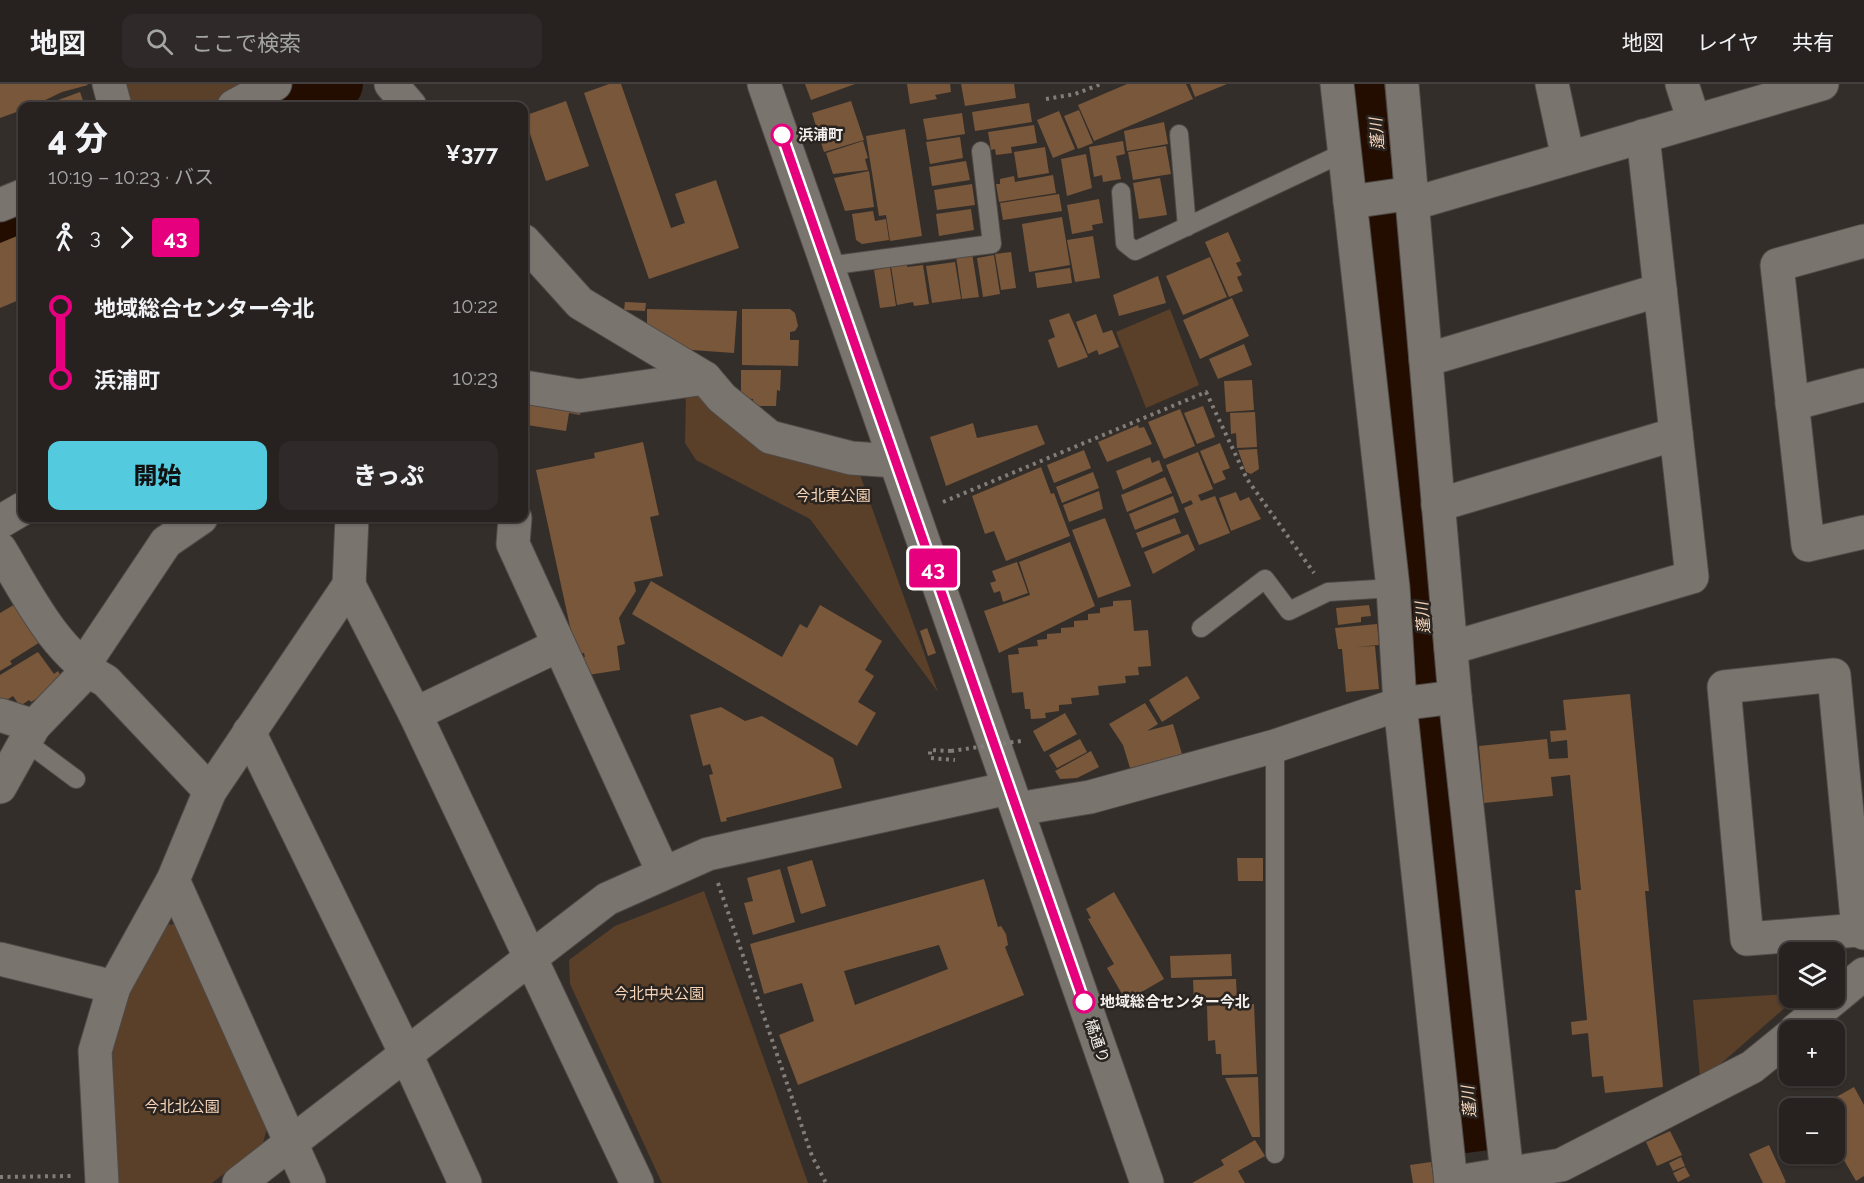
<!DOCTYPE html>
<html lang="ja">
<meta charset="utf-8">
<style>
body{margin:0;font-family:Raleway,"Noto Sans JP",sans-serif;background:#2f2a29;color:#f1f3f6;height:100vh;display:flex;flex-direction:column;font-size:22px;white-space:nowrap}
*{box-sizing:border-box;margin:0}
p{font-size:20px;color:#a4a4a5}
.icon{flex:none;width:33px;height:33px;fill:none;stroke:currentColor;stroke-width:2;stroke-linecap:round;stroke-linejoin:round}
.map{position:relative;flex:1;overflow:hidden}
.details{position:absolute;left:18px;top:18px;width:510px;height:420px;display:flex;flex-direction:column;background:#272220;border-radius:12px;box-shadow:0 2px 4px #0004,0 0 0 2px #433f3e}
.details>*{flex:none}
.badge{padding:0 12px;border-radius:4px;font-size:21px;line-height:39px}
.fabs{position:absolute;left:1779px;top:858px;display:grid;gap:12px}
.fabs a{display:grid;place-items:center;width:66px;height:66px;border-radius:12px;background:#272220;box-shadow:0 2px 4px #0004,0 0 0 2px #433f3e;font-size:30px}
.map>.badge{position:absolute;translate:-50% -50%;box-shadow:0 0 0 3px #fff}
.legs{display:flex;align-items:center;gap:9px;height:66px;padding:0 30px;font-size:20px}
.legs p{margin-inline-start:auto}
.summary{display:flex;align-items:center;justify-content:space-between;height:102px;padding:0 30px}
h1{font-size:33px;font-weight:800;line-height:45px}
.primary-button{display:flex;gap:12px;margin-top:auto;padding:12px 30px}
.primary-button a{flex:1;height:69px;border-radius:12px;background:#54cade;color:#111;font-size:24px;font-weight:800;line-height:69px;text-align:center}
.primary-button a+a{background:#2f2a29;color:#f1f3f6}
ul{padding:0 30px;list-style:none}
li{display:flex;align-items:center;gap:21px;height:72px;font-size:22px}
li i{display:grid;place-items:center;width:9px;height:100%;margin:0 8px;background:currentColor}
li i::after{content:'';width:15px;height:15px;margin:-8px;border:4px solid;border-radius:50%;background:#272220}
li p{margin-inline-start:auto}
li:first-child i{background:linear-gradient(#0000 50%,currentColor 0)}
li:last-child i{background:linear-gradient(currentColor 50%,#0000 0)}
header{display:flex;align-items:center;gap:36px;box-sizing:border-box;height:84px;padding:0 30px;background:#272220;border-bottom:2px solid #433f3e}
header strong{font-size:28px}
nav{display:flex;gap:33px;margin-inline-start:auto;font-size:21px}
.search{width:420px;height:54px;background:#2f2a29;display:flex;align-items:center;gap:15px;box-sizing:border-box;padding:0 21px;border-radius:12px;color:#a4a4a5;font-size:22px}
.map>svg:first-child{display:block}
</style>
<header>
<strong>地図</strong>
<div class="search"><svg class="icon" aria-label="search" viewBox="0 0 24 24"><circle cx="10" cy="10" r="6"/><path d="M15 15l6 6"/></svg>ここで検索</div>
<nav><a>地図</a><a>レイヤ</a><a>共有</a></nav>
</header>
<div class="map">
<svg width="1864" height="1099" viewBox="0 0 1864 1099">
<rect width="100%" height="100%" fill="#342e2a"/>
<g fill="#5a3f29">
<path d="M120,0h134l-39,22h-89z"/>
<path d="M1170,225l29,76 -53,23 -30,-76z"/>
<path d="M706,304l152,81 80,223 -128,-173 -114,-59 -11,-17 1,-52z"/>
<path d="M704,807l104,292h-146l-92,-199 -1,-24 46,-34z"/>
<path d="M180,840l90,194 -7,25 -51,40h-104l-4,-136 50,-122z"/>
<path d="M1789,910l1,4h6l-79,69 -17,11 -7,-78z"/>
</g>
<path fill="#230d00" d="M1349,0h35l50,534 55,532 -30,4z"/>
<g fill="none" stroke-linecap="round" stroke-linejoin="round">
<g stroke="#230d00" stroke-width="54">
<path d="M275,22l61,-22"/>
<path d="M0,143l22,-9"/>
</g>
</g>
<g fill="#79573a" fill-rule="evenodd">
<path d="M0,0h87l1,1 -26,7 -29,14h-11v4l-22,8z"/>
<path d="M609,0h12l50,144 14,-5 -10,-29 41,-14 23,68 -90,31 -65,-186z"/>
<path d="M805,0h50l-44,16z"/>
<path d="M907,0h43l1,8 -16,3 2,4 -27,5z"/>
<path d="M961,0h53l2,14 -51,8z"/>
<path d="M1127,0h59l7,15 -99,42 -16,-36z"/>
<path d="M1190,0h37l-32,13z"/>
<path d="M80,8l5,14h-43z"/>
<path d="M566,17l23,65 -43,15 -22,-65z"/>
<path d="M851,17l13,39 -40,12 -12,-39z"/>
<path d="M1029,19l3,19 -57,9 -3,-19z"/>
<path d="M1079,26l14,33 -15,6 -14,-33z"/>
<path d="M1059,27l16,38 -22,9 -16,-38z"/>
<path d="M962,29l3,21 -38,6 -4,-21z"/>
<path d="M1164,38l4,22 -41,7 -3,-20z"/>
<path d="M1034,41l3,18 -26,4 1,6 -16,2 -1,-6 -4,1 -3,-18z"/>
<path d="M905,45l17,107 -32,5 -4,-26 -7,1 -13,-80z"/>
<path d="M960,53l3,21 -33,6 -4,-22z"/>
<path d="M863,57l5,17 -3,1 3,11 -35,4 -7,-21z"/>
<path d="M1123,57l2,13 -9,2 5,23 -18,3 -1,-7 -8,2 -5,-30z"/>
<path d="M1166,62l5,28 -38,6 -5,-28z"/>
<path d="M1045,63l4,26 -31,5 -4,-26z"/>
<path d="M1086,70l6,34 -25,8 -6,-37z"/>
<path d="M966,77l4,19 -38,6 -3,-19z"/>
<path d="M869,87l5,36 -29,4 -11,-33z"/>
<path d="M1053,91l3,18 -57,9 -3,-18h4v-5l14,-3 1,6z"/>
<path d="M1160,94l7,37 -28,4 -6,-36z"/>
<path d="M972,100l3,21 -38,5 -3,-20z"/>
<path d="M1059,110l3,17 -59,9 -3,-17z"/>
<path d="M1099,115l4,24 -11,2 1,5 -21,4 -5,-29z"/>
<path d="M971,125l3,21 -35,6 -3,-22z"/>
<path d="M873,127l2,10 11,-2 3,21 -27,4 -6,-4 -4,-26z"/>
<path d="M1062,133l8,48 -41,7 -7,-48z"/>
<path d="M1228,148l13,29 -5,2 6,12 -5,2 6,14 -14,6 -24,-55z"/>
<path d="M22,150v74l-3,-8 -19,8v-65z"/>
<path d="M1093,152l7,42 -25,4 -8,-42z"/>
<path d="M1011,168l5,36 -15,2 -6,-36z"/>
<path d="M972,169l7,44 -17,2 -6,-43z"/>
<path d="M994,171l6,39 -17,3 -6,-39z"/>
<path d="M1210,173l17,40 -44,18 -17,-39z"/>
<path d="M955,178l6,37 -29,4 -6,-37z"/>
<path d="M907,180v3l16,-2 6,39 -15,2 -1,-4 -16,3 -6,-39z"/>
<path d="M890,183l6,39 -16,2 -6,-38z"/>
<path d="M1070,184l2,15 -35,5 -2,-15z"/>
<path d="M1158,192l8,27 -47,13 -6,-21z"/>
<path d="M1232,214l17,38 -49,23 -17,-39z"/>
<path d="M625,218l21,1 -1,8 -21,-1z"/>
<path d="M647,225l90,2 -3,42 -70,-5 -17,-16z"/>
<path d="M742,225h48l5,4 3,13 -3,5 -5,1v8h9l-1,26 -56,-1z"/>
<path d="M1069,229l19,44 -30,11 -10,-28 7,-3 -6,-17z"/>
<path d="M1096,230l7,19 9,-3 7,17 -20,8 -2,-5 -9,4 -12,-32z"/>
<path d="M1244,260l8,21 -34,14 -9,-20z"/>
<path d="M741,286h40l-1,21 -3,-1 -1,16h-23v-7l-10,-1 -2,-4z"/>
<path d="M1252,296l2,30 -28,2 -2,-31z"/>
<path d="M528,319l53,2 -1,10 -11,-2 -3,18 -39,-6z"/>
<path d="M1203,322l12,31 -18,7 -13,-31z"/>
<path d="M1180,325l15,37 -31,13 -16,-37z"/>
<path d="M1255,328l2,35 -20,1 -1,-15 -5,1 -1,-21z"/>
<path d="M973,339l4,15 60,-13 8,19 -99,42 -16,-49z"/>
<path d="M1138,341l1,3 5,-1 8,17 -45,18 -9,-20z"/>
<path d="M643,358l16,73 -9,2 13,59 -29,6 2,9 -17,27 6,26 -8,2 3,24 -32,5 -7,-17 4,-1 -1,-4 -8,1 -40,-184 59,-12 -1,-5z"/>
<path d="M1220,359l10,25 -8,3 4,8 -12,5 -14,-33z"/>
<path d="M1257,365l2,20 -8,5 -5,-2 -8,-22z"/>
<path d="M1084,366l7,18 -37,15 -7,-18z"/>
<path d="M1198,368l15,37 -15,6 3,6 14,-5 15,37 -31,12 -15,-37 9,-4 -2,-4 -9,4 -16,-39z"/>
<path d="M1150,373l2,6 7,-3 4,11 -40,19 -7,-19z"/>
<path d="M1041,383l10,27 3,-1 16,43 -64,25 -12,-30 -9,3 -13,-38z"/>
<path d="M1093,388l6,16 -37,15 -6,-16z"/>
<path d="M1165,393l7,16 -45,19 -6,-17z"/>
<path d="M1099,407l4,18 -34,13 -6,-17z"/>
<path d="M1236,408l4,9 9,-4 12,22 -30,12 -12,-33z"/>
<path d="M1173,412l6,16 -44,18 -6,-16z"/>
<path d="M1105,434l26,68 -33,12 -26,-68z"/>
<path d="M1175,434l6,15 -39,15 -6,-15z"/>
<path d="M1188,450l7,16 -42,24 -9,-22z"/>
<path d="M1070,458l25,64 -96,47 -15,-42 46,-16 -11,-33z"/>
<path d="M1017,478l11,31 -25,9 -3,-11 -6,2 -4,-10 6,-2 -4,-10z"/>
<path d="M651,497l131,76 18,-33 7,4 13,-23 62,36 -17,29 9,6 -16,26 18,11 -19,33 -225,-132z"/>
<path d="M22,516l23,39 -35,22 2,3 -12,7v-58z"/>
<path d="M1131,516l3,31 14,-1 3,36 -13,1 1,8 -14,1 1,7 -28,3 1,9 -28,3 1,6 -13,1v6l-14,2 1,5 -15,1 -1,-10h-5l-2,-17 -11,1 -4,-38 11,-1 -1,-6 20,-2 -1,-6 10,-1v-5l14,-1v-5l13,-1v-6l14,-1v-6l12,-1v-5l13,-2v-5z"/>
<path d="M1369,521l2,11 -10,1v5l-23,3 -2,-17z"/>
<path d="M1377,540l2,21 -24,2 20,-1 4,43 -33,3 -4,-43h-4l-3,-21z"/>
<path d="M927,544l9,25 -8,3 -8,-25z"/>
<path d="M38,568l16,22 4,-3 6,11 -33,20 -2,-2 -9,6 -7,-10 -13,8v-29z"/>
<path d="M1187,592l13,22 -38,24 -13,-22z"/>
<path d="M1630,610l19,197h-4l18,196 -58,6 -2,-17 -11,1 -4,-44 -16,2 -1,-13 16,-2 -12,-130h6l-11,-115 -19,2 2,19 -69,7 -5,-57 68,-7 2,20 19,-1 -1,-18 -16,2 -1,-11 16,-1 -3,-30z"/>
<path d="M1145,619l13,21 -11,7 26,-7 9,30 -52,14 -7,-23 -14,-21z"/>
<path d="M721,623l24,14 17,-5 71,42 9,30 -116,30 1,3 -6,1 -12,-47 4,-1 -3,-10 -7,2 -13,-51z"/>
<path d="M1065,629l12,21 -33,18 -11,-21z"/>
<path d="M1080,655l7,13 -30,16 -8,-13z"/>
<path d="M1091,667l8,16 -22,11 -17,1 -5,-8z"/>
<path d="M1237,774h26v23h-25z"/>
<path d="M812,776l14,46 -25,8 -14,-47z"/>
<path d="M780,785l15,53 -42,13 -9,-32 9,-2 -6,-23z"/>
<path d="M984,795l14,48 3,-1 5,8 2,11 -3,2 19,48 -226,90 -19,-50 35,-14 -12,-38 -38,11 -14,-50zM939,861l9,24 -93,36 -11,-34z"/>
<path d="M1114,808l50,87 -38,22 -19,-33 7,-4 -26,-45 3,-1 -5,-9z"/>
<path d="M1231,870l1,22 -61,2 -1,-22z"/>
<path d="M1236,895l1,22 -43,1 -1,-22z"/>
<path d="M1254,920l3,70 -35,1 -1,-21h-5l-1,-14 -7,1 -1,-35z"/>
<path d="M1258,993l2,60h-8l-27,-59z"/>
<path d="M1854,1003l10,18v71l-8,5 -22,-38v-35h-17z"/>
<path d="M1670,1047l12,24 -25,11 -11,-24z"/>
<path d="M1255,1056l10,16 -27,15 7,12h-53l32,-18 -3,-5z"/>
<path d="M1769,1061l17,37 -2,1h-21l-14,-29z"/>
<path d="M1681,1073l4,9 -12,5 -4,-8z"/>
<path d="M1431,1078l3,21h-21l-3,-18z"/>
<path d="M1685,1083l5,9 -12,6 -5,-9z"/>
</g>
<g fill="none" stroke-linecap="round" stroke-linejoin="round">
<defs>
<g id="lane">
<path d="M1179,50l8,93"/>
<path d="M1121,108l4,51 10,8 210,-99"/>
<path d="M827,182l165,-22 -11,-93"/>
<path d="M1201,544l64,-49 24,32 39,-19 65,-4"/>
<path d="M25,657l51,38"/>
<path d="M1275,1070v-408"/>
</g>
<g id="street">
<path d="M109,0l6,22"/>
<path d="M391,0l19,22"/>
<path d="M1337,0l56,504 7,116 51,479"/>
<path d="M1402,0l53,613 52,477"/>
<path d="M1552,0l16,74"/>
<path d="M1682,0l12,37"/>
<path d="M234,22l41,-22"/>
<path d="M1350,118l49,-7 12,1"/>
<path d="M1412,120l410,-120"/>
<path d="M0,121l22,-9"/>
<path d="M524,157l56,62 125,75 17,20 48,39 81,21 44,3"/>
<path d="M1864,157l-87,24 31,280 56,-13"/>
<path d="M1426,276l234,-70"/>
<path d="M524,303l55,9 126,-18"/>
<path d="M1792,320l72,-19"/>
<path d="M1438,421l238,-71"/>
<path d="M515,434l-2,26 150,328"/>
<path d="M0,438l22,-13"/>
<path d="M0,465c29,48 55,104 106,132l104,110"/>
<path d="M349,501l66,129 222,469"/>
<path d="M1451,564l241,-71 -49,-441"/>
<path d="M415,630l142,-68"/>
<path d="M0,631l34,11"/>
<path d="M249,648l156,320 60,131"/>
<path d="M0,703l34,-61 53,-55 4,-17 75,-112 35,-24"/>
<path d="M1017,725l73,-12 185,-51 125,-42 55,-7"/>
<path d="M173,796l136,303"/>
<path d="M1858,846l-24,-255 -110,12 23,252 111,-9 6,3"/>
<path d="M0,875l114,28"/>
<path d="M1796,946l68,-56"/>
<path d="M102,1099l-7,-132 19,-64 59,-107 37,-89 139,-206 3,-67"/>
<path d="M239,1099l368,-284 101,-45 301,-66"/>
<path d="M1451,1099l110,-18 191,-98 38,-31"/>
</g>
<path id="secondary" d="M764,0l383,1099"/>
</defs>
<use href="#lane" stroke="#4f4a47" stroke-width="20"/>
<use href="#street" stroke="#4f4a47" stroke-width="35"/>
<use href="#secondary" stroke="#4f4a47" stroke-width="35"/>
<g stroke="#827d79" stroke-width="4" stroke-dasharray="3 4.5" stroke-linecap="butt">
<path d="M1046,15l29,-5 26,-10"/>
<path d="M943,418l263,-110 41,87 67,94"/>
<path d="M951,667l-21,-1v8l25,2"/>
<path d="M718,799l94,273 14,27"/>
<path d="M0,1093l71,-1"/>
</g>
<use href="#lane" stroke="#7a746f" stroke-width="18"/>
<use href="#street" stroke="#7a746f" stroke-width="33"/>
<use href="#secondary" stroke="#7a746f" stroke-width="33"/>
<path stroke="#827d79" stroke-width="4" stroke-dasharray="3 4.5" stroke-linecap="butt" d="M951,667l70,-10"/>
</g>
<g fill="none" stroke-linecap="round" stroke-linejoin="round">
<defs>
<path id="line-1" d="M782,51l302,867"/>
</defs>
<use href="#line-1" stroke="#fff" stroke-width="14"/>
<use href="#line-1" stroke="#e6007e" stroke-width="9"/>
</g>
<g fill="#fff" stroke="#e6007e" stroke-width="3">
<circle cx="782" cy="51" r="10"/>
<circle cx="1084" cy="918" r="10"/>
</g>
<g text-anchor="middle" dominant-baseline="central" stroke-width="5" stroke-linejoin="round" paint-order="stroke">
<g font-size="15" font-weight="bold" fill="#f3f0ed" stroke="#2a2420" text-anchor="start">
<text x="798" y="51">浜浦町</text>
<text x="1100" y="918">地域総合センター今北</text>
</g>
<g font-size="15" fill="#f7d4b7" stroke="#2a2420">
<text x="833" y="412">今北東公園</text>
<text x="659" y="910">今北中央公園</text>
<text x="182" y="1023">今北北公園</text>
</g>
<g font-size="15" fill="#f3f0ed" stroke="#2a2420">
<text transform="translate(1097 957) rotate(71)">橘通り</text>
</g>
<g font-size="16" font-style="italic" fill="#f8d5b8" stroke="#2a2420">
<text transform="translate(1377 50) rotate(-95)">蓬川</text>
<text transform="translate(1423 534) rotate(-95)">蓬川</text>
<text transform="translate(1469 1018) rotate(-95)">蓬川</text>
</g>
</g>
</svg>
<div class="fabs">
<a><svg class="icon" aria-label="layers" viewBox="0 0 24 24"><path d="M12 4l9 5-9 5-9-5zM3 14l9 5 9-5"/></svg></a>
<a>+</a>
<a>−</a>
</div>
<b class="badge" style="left:933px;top:484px;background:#e6007e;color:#fff">43</b>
<section class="details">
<div class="summary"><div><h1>4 分</h1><p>10:19 – 10:23 · バス</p></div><b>¥377</b></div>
<div class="legs"><svg class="icon" aria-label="walk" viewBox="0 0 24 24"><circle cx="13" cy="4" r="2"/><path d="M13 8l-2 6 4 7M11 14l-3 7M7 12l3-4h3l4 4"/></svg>3<svg class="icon" aria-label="forward" viewBox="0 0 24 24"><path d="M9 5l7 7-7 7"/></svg><b class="badge" style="background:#e6007e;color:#fff">43</b></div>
<ul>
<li><i style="color:#e6007e"></i><b>地域総合センター今北</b><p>10:22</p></li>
<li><i style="color:#e6007e"></i><b>浜浦町</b><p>10:23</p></li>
</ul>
<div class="primary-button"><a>開始</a><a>きっぷ</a></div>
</section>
</div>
